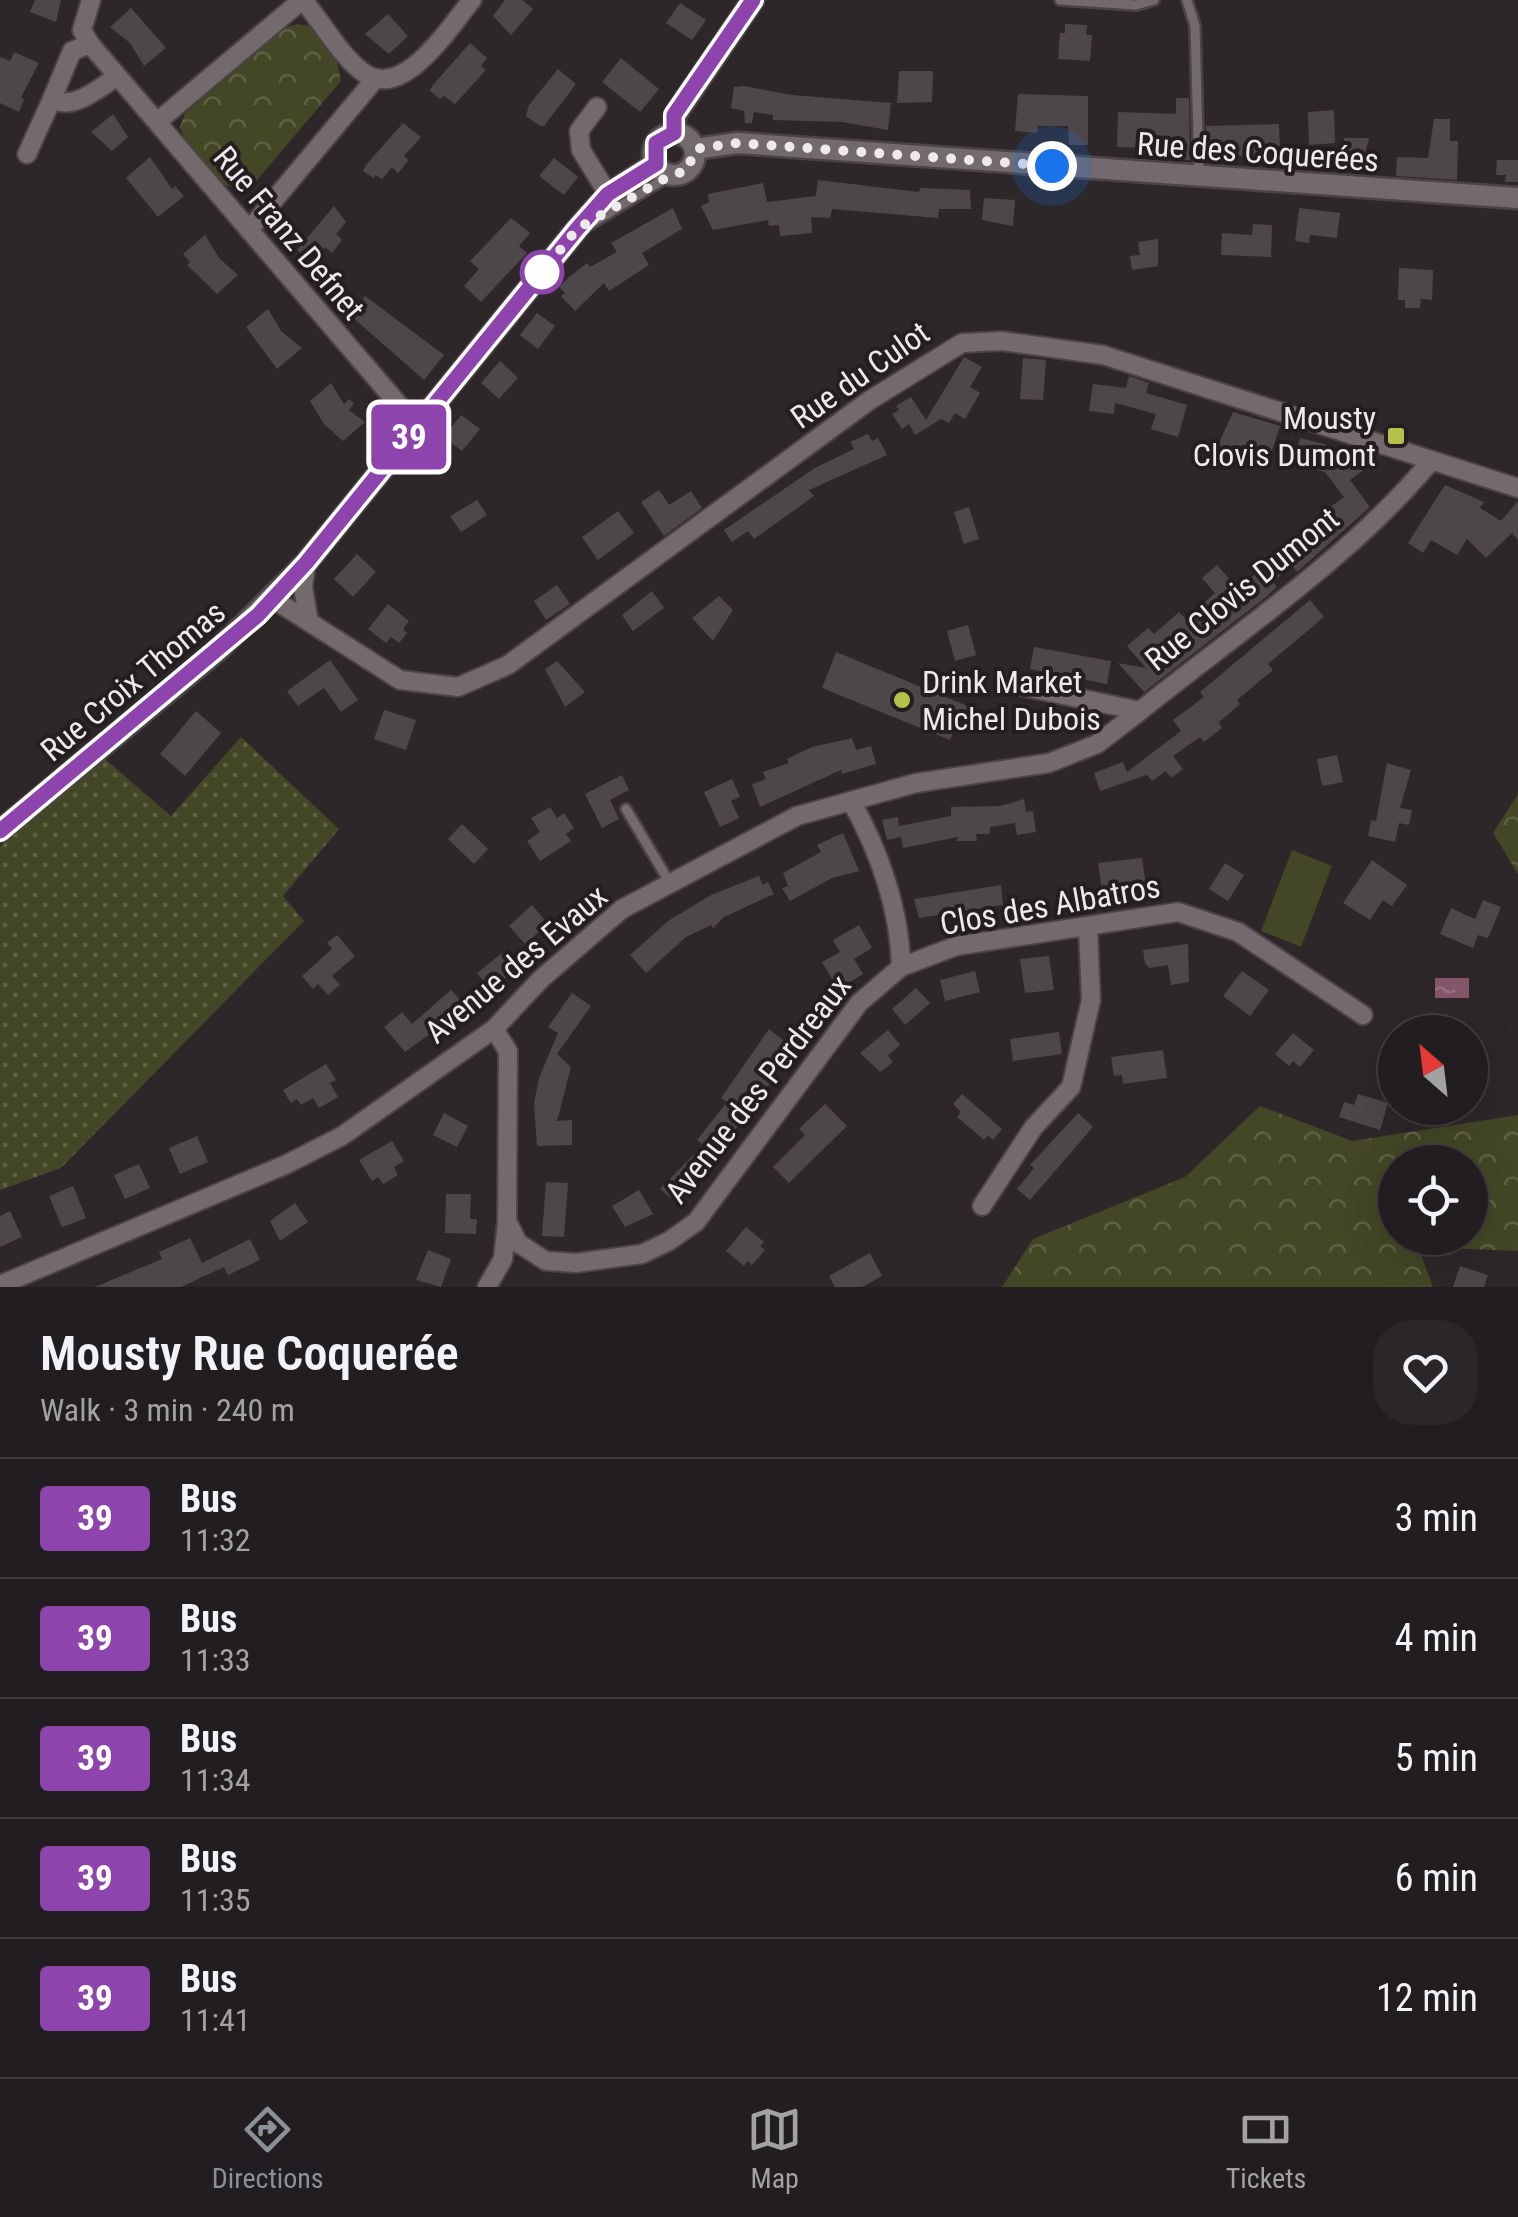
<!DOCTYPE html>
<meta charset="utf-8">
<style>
body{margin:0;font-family:"Roboto Condensed",sans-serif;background:#2a2629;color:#f1f3f6;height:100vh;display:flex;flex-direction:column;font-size:38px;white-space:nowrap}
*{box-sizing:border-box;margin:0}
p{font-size:32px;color:#a2a2a5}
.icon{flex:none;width:55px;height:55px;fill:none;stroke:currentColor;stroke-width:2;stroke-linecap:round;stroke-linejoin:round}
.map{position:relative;height:1287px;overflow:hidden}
.details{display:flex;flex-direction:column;background:#221d20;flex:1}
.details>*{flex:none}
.badge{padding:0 20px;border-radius:8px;font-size:35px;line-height:65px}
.needle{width:65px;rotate:332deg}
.tools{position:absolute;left:1378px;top:1015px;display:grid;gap:20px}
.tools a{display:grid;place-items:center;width:110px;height:110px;border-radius:50%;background:#221d20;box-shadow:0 10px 40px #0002,0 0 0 2px #3f3b3e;font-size:50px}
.you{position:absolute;width:50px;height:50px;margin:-25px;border:8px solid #fff;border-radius:50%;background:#1a73e8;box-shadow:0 0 0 15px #1a73e833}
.map>.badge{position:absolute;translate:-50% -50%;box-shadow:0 0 0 5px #fff}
.round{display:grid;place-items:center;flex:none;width:105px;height:105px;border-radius:40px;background:#2a2629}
.summary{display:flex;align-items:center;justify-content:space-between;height:170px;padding:0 40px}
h1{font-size:48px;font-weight:600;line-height:75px}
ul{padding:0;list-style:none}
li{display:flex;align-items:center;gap:30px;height:120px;padding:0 40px;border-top:2px solid #3f3b3e}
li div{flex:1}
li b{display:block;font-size:38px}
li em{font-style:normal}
li .badge{min-width:110px;font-weight:700;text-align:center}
.menu{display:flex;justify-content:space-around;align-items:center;height:140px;border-top:2px solid #3f3b3e;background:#221d20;font-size:28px;color:#a2a2a5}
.menu a{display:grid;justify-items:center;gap:5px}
.menu .selected{color:#8c9099}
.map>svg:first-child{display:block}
</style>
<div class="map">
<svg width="1518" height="1287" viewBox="0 0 1518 1287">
<defs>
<pattern id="grass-dots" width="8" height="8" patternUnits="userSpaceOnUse" patternTransform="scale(2.5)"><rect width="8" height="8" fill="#434725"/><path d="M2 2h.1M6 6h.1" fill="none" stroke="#5e6245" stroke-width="1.8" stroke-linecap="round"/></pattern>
<pattern id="forest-crowns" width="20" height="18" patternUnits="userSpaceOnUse" patternTransform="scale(2.5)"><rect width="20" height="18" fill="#434725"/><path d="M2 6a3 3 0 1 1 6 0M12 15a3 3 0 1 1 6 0" fill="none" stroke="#5e6245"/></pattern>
<pattern id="water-ripples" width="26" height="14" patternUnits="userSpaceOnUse" patternTransform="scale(2.5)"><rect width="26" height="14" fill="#835669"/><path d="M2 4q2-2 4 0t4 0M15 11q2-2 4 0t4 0" fill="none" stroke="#956e7f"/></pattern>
</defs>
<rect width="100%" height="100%" fill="#2e272a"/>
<path fill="url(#grass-dots)" d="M241,737l98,92 -56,67 21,25 -243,247 -61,22v-343l105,-88 66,57z"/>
<g fill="url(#forest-crowns)" fill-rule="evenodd">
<path d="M297,24l13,2 25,26 6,29 -90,106c-35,8 -62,-29 -71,-60l5,-14 99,-85z"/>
<path d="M1518,794v80l-25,-41z"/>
<path d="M1260,1106l92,35 166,-26v136l-100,-4 15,40h-431l31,-48 152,-62zM1470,1162v76h-75v-76z"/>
</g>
<path fill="#434725" d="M1292,850l40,16 -31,81 -40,-16z"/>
<rect fill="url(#water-ripples)" x="1435" y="978" width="34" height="20"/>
<g fill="#4e474a">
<path d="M35,0h26l-5,22 -26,-10z"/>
<path d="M505,0h17l11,9 -22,26 -18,-19z"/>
<path d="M680,3l26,17 -14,20 -26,-17z"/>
<path d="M131,8l35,40 -22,18 -14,-23 -20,-16z"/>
<path d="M388,14l20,22 -19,18 -24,-20z"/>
<path d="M1065,24l22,1 -1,10h6l-2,26 -32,-2 2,-26h5z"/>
<path d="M470,43l17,15 -6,8 5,4 -31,34 -11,-8 -4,3 -10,-8 2,-5z"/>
<path d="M14,52l25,11 -18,34 3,3 -5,12 -19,-9v-46l10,4z"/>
<path d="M621,58l38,31 -19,23 -38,-30z"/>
<path d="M558,69l18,15 -32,42h-4l-14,-10 3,-11z"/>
<path d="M899,71h34l-1,31 -35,1z"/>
<path d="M744,86l48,9 99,8 -3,27 -46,-8 -69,-2v-5l-19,-3 -2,11h-7l-1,-12 -13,-3 3,-21z"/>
<path d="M1018,94l70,2v49h-19l-1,-19h-30l-1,7 -22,-2z"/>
<path d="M1176,98h13l1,62 -33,-2v-10l-40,-1 1,-35 58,2z"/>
<path d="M1334,110l1,33 -26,2 -1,-33z"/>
<path d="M113,114l15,23 -16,14 -21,-19z"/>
<path d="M1434,119h16v22h8l-1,39 -61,-4 1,-19 31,1z"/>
<path d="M403,123l18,14 -17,19 5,4 -11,13 -6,-6 -10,12 -6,-4 -3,3 -10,-7 3,-6z"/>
<path d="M1279,124l1,31 -73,2 -1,-31z"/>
<path d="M1344,138h25l-6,24h-19z"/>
<path d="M150,157l22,32 3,-3 9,10 -26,21 -32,-39z"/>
<path d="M554,158l24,19 -14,18 -25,-19z"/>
<path d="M1497,160h21v22h-13l1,-7h-10z"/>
<path d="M818,180l101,12 1,-4 50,2 1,19h-32l-1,9 -106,-9 -2,9 -19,-1 1,16 -32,3 -1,-11 -10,1 -1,-6 -55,10 -12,-24 8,-4 -1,-8 55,-11 4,19 49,-6z"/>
<path d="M984,198l31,2 -2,26 -31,-6z"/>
<path d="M334,206l12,16 -10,12 6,6 -10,13 -7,-6 -13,15 -15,-12z"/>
<path d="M673,208l9,21 -40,24 7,12 -40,26 -5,-8 -29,28 -14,-15 4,-3 -6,-6 9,-9 19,-15 3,4 27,-15 -6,-9z"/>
<path d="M1299,208l41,5 -3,25 -27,-3 -1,8 -14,-2z"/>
<path d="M511,218l19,15 -11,13 8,7 -46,49 -17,-16 15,-17 -9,-8z"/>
<path d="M1253,224l19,1 -1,32 -50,-2 1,-22 30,2z"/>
<path d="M205,235l14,23 19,17 -21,19 -30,-29 3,-3 -7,-8z"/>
<path d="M1158,239v27l-26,4 -2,-14 10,-1 -2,-13z"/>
<path d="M1399,268l34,2 -1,30 -11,-1 -1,9h-15v-8h-7z"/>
<path d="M365,296l79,59 -20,25 -74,-65z"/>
<path d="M268,309l13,22 21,17 -25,21 -31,-42z"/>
<path d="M537,313l18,13 -17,23 -18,-14z"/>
<path d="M964,357l18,10 -12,20 10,6 -15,26 -10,-6 -6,10 -8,-4 -26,16 -6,-11 -7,5 -10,-15 7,-4 -3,-4 15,-9 15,23z"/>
<path d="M1023,358l23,2 -3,40 -23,-1z"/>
<path d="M500,361l18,17 -19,21 -18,-16z"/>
<path d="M1129,376l20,7 -3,10 41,12 -9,32 -27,-8 5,-15 -41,-11 -1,11 -25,-3 4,-27 33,4z"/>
<path d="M331,383l13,21 5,-5 5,4 -5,7 16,12 -22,19 -19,-17 -14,-23z"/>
<path d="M1233,412l47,14 -8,25 -8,-2 -4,11 -29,-9 -2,5 -14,-4z"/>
<path d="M461,415l19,14 -18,22 -18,-14z"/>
<path d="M868,434l4,7 6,-3 9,17 -78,35 5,6 -60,43 -6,-8 -16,11 -8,-12 91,-62 39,-19 -4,-7z"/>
<path d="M1300,438l32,8 -5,22 22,-16 2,4 7,-5 11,15 -19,14 20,27 -73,65 -5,-7 -19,17 4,5 -11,10 -122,95 -26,-29 28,5 -19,-22 21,-18 6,6 25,-22 7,7 19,-17 10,-9 -13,-15 15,-13 22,25 33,-33 31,-25 4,5 26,-24 -4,-5 15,-11 -19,-25 -23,-6 3,-9 -9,-3z"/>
<path d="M1445,485l39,17 -4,6 21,13 17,-20v39l-6,-7 -26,25 -19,-19 -10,16 -26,-15 -8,13 -15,-10z"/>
<path d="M659,490l10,15 22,-14 11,17 -38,28 -23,-34z"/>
<path d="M477,500l10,15 -26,17 -11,-16z"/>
<path d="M969,507l10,32 -15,5 -10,-32z"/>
<path d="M618,511l16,22 -36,27 -16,-23z"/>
<path d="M357,554l19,18 -23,25 -19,-18z"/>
<path d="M557,585l13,19 -24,16 -12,-19z"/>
<path d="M652,591l12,17 -31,23 -11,-16z"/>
<path d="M719,596l14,14 -20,31 -21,-23z"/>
<path d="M1310,600l14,17 -56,47 5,6 -36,30 3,4 -21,18 3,6 -18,14 -4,-5 -27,19 10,13 -12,9 -5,-7 -14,10 -5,-6 -47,16 -6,-18 29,-11 4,10 54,-41 -8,-11 31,-23 -4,-5z"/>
<path d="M388,604l21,17 -6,8 4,4 -8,10 -8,-6 -5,6 -18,-14z"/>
<path d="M968,625l8,30 -21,6 -8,-30z"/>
<path d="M1034,647l77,14 -4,23 -77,-15z"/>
<path d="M836,652l146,60 -7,16 -17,-7 -8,19 -128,-52z"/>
<path d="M330,660l28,40 -17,12 -17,-24 -26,18 -11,-15z"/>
<path d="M557,661l28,31 -20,15 -20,-38z"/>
<path d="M384,710l32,10 -10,30 -32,-11z"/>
<path d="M196,711l25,22 -36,43 -25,-22z"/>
<path d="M852,738l4,12 15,-4 5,18 -34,10 -1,-4 -81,37 -8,-23 14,-5 -3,-7 26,-9 -2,-4 25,-12z"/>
<path d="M1337,755l6,27 -21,4 -5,-27z"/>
<path d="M1387,763l24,7 -11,38 12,2 -3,15 -10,-2 -4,19 -27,-6 3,-16 5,1z"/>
<path d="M622,775l7,15 -19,10 9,19 -17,9 -17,-34z"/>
<path d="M732,779l8,18 -9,4 8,17 -19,9 -16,-35z"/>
<path d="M1024,799l2,13 7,-1 3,21 -19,3 -2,-12 -25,4v7h-14l1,7h-20l1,-4 -55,11 -2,-11 -14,3 -5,-20 16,-3 1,9 52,-10v-9l49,-1z"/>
<path d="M550,807l7,11 7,-5 10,15 -8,6 5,7 -31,20 -13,-20 13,-9 -9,-14z"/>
<path d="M462,824l26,25 -14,15 -26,-25z"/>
<path d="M843,833l16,38 -27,7 -42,23 -8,-13 6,-2 -5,-13 38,-21 -4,-7z"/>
<path d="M1142,858l4,28 -44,5 -4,-28z"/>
<path d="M1372,860l35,25 -15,21 -9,-6 -13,20 -27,-17z"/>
<path d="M1225,863l19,12 -16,26 -19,-12z"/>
<path d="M759,876l4,9 5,-3 6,12 -50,23 -11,11 -2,-3 -25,12 -40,36 -16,-18 38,-34 43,-26z"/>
<path d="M1001,885l2,20 -84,13 -5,-19z"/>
<path d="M1483,900l18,7 -13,31 -10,-3 -5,13 -33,-14 11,-26 24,11z"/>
<path d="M532,905l16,19 -23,20 -16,-18z"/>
<path d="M859,925l13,23 -18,11 9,15 -25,15 -16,-27 18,-10 -7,-12z"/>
<path d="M337,935l18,21 -23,20 8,9 -12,10 -10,-11 -5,5 -11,-13 30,-27 -5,-6z"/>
<path d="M1188,944l1,38 -18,3 -3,-20 -19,3 -4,-5 -2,-13z"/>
<path d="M502,953l14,16 -25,21 -14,-17z"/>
<path d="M1049,956l5,34 -29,3 -5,-34z"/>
<path d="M975,971l5,21 -35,9 -5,-21z"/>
<path d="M1242,971l27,19 -19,26 -27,-20z"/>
<path d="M916,988l14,15 -25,22 -13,-16z"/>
<path d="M451,990l16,17 -62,45 -21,-25 18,-15 10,12z"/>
<path d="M572,993l19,13 -34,48 14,13 -14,54 15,-1v25l-35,1 -3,-43 5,-25 19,-45 -10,-6z"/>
<path d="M769,1029l26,21 -90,120 -25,31 -10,-4 -10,-8 43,-44 -6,-5 30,-38 -6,-4z"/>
<path d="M888,1030l12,15 -12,10 5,7 -13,10 -20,-19z"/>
<path d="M1059,1032l3,22 -49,7 -3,-22z"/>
<path d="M1293,1033l21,17 -14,17 -7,-6 -4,5 -14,-12z"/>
<path d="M1163,1050l4,28 -44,6 -1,-9 -8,1 -3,-19z"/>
<path d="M326,1064l10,16 -6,3 8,14 -19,11 -6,-10 -12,7 -4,-6 -6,4 -8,-13z"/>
<path d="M962,1094l40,35 -9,11 -5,-5 -4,5 -27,-23 4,-5 -8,-8z"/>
<path d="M1358,1094l30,9 -8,27 -41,-13 5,-15 10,3z"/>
<path d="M825,1104l22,22 -58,57 -16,-16 32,-32 -6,-6z"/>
<path d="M444,1113l24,13 -11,21 -24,-12z"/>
<path d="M1078,1113l15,14 -63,73 -13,-11 17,-21 -4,-3z"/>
<path d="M197,1136l11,26 -28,12 -11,-26z"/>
<path d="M392,1141l12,20 -10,6 4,8 -15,9 -5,-7 -6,4 -13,-21z"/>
<path d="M139,1164l11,24 -25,11 -11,-24z"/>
<path d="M546,1182l22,1 -4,54 -22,-1z"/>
<path d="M73,1186l13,32 -24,9 -13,-31z"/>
<path d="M639,1190l14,24 -28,13 -13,-21z"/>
<path d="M446,1194h25l-1,25h7l-1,15 -31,-1z"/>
<path d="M295,1203l13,19 -28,19 -10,-20z"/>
<path d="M10,1211l12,26 -22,10v-31z"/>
<path d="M746,1227l18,15 -4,4 5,4 -13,15 -4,-4 -4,5 -18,-15z"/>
<path d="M190,1238l12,25 48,-24 10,21 -32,15 -4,-8 -43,20h-86l67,-28 -3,-7z"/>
<path d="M428,1250l23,9 -10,28 -25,-7z"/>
<path d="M870,1253l12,23 -20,11h-27l-6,-11z"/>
<path d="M1460,1266l28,9 -4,12h-31z"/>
</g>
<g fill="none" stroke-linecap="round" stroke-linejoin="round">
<defs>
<g id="service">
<path d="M1060,0l76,5 18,-5"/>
<path d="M1187,0l8,26 4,148"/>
<path d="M589,225l82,-50"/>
<path d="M626,809l44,74"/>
</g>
<g id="minor">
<path d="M303,0c19,22 38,57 61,73 40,28 86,-47 108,-73"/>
<path d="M90,44l-8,-14 9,-30"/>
<path d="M116,77c-18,12 -43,34 -64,22l20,-48 18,-7 327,382"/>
<path d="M597,107l-18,24 2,19 27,44"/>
<path d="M157,122l145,-122"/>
<path d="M27,154l25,-55"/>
<path d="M249,230l127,-152"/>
<path d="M306,563l-3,24 5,30"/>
<path d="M273,599l127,81 58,7 50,-22 362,-265 92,-57 40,-2 101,14 415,133"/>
<path d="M1011,684l129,27c98,-79 210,-153 291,-250"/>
<path d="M901,967l55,-21 222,-34 60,20 125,83"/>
<path d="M982,1206l51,-78 38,-41 20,-87 -3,-71"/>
<path d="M507,1221l11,22 28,18 30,2 66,-9 27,-13 27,-19 163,-219 42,-36c-1,-57 -22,-117 -50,-166"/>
<path d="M0,1285l287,-121 55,-28 152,-107 47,-50 81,-70 175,-93 119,-33 133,-20 48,-19 43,-33"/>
<path d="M487,1287l16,-28 4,-38 1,-170 -14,-22"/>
</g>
<g id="tertiary">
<path d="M675,133v-18l78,-115"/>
<circle cx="674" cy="154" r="21"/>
<path d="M695,149l43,-6 780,55"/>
<path d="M0,831l216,-179 90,-89 271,-334 31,-35 47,-30"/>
</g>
</defs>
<use href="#service" stroke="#4a4446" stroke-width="14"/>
<use href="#minor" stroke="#4a4446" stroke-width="22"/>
<use href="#tertiary" stroke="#4a4446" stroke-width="25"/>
<use href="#service" stroke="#726a6d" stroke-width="9"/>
<use href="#minor" stroke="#726a6d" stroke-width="18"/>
<use href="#tertiary" stroke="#726a6d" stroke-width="20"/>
</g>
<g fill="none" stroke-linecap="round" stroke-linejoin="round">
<defs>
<path id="line" d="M0,831l258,-216 48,-52 271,-334 31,-35 48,-30v-21l18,-10v-18l79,-115"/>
</defs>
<use href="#line" stroke="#fff" stroke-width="22"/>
<use href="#line" stroke="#8e44ad" stroke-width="15"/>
<path stroke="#eee9eb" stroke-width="10" stroke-dasharray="0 18" d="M542,272l-2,3 37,-46 94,-54 16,-4 8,-22 43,-6 314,23"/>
</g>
<circle fill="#fff" stroke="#8e44ad" stroke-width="5" cx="542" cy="272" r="20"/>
<g fill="#b5c249" stroke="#241e20" stroke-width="4">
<rect x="1386" y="426" width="20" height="20" rx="5"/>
<circle cx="902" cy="700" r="10"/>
</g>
<g text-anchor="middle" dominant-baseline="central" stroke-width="8" stroke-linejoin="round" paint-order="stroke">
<g font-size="32" fill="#eee9eb" stroke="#241e20">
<text transform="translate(1258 152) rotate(4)">Rue des Coquerées</text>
<text transform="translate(289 233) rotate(50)">Rue Franz Defnet</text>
<text transform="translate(860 375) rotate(-35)">Rue du Culot</text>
<text transform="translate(1242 589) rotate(-39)">Rue Clovis Dumont</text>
<text transform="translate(133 681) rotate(-40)">Rue Croix Thomas</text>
<text transform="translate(1050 905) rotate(-10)">Clos des Albatros</text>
<text transform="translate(516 964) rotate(-40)">Avenue des Evaux</text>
<text transform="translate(758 1089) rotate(-52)">Avenue des Perdreaux</text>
</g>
<g font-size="32" fill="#eee9eb" stroke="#241e20" text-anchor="end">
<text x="1376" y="418">Mousty<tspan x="1376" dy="37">Clovis Dumont</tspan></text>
<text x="922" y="682" text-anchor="start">Drink Market<tspan x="922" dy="37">Michel Dubois</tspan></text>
</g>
</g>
</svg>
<div class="tools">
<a><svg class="needle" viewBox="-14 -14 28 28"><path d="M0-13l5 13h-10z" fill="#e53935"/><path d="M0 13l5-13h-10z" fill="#a2a2a5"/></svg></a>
<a><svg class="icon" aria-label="locate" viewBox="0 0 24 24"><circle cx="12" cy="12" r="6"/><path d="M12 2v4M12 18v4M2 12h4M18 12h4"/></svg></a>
</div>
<div class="you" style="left:1052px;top:166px"></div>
<b class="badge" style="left:409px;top:437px;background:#8e44ad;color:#fff">39</b>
</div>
<section class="details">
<div class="summary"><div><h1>Mousty Rue Coquerée</h1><p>Walk · 3 min · 240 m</p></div><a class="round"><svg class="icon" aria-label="heart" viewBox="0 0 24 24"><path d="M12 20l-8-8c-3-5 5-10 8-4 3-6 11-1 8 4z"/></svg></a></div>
<ul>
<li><span class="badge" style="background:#8e44ad;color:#fff">39</span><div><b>Bus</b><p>11:32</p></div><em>3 min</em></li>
<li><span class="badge" style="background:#8e44ad;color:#fff">39</span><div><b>Bus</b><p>11:33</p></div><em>4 min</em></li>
<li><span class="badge" style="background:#8e44ad;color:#fff">39</span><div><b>Bus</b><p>11:34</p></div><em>5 min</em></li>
<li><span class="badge" style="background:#8e44ad;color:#fff">39</span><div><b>Bus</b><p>11:35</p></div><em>6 min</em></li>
<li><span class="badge" style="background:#8e44ad;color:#fff">39</span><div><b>Bus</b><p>11:41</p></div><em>12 min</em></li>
</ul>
</section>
<nav class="menu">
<a class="selected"><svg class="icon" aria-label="directions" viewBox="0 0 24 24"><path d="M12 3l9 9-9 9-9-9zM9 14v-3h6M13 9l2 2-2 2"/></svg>Directions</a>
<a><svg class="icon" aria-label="map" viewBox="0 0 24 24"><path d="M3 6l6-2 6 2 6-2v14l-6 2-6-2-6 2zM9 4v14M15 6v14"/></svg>Map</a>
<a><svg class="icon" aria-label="tickets" viewBox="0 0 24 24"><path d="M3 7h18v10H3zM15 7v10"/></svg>Tickets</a>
</nav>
